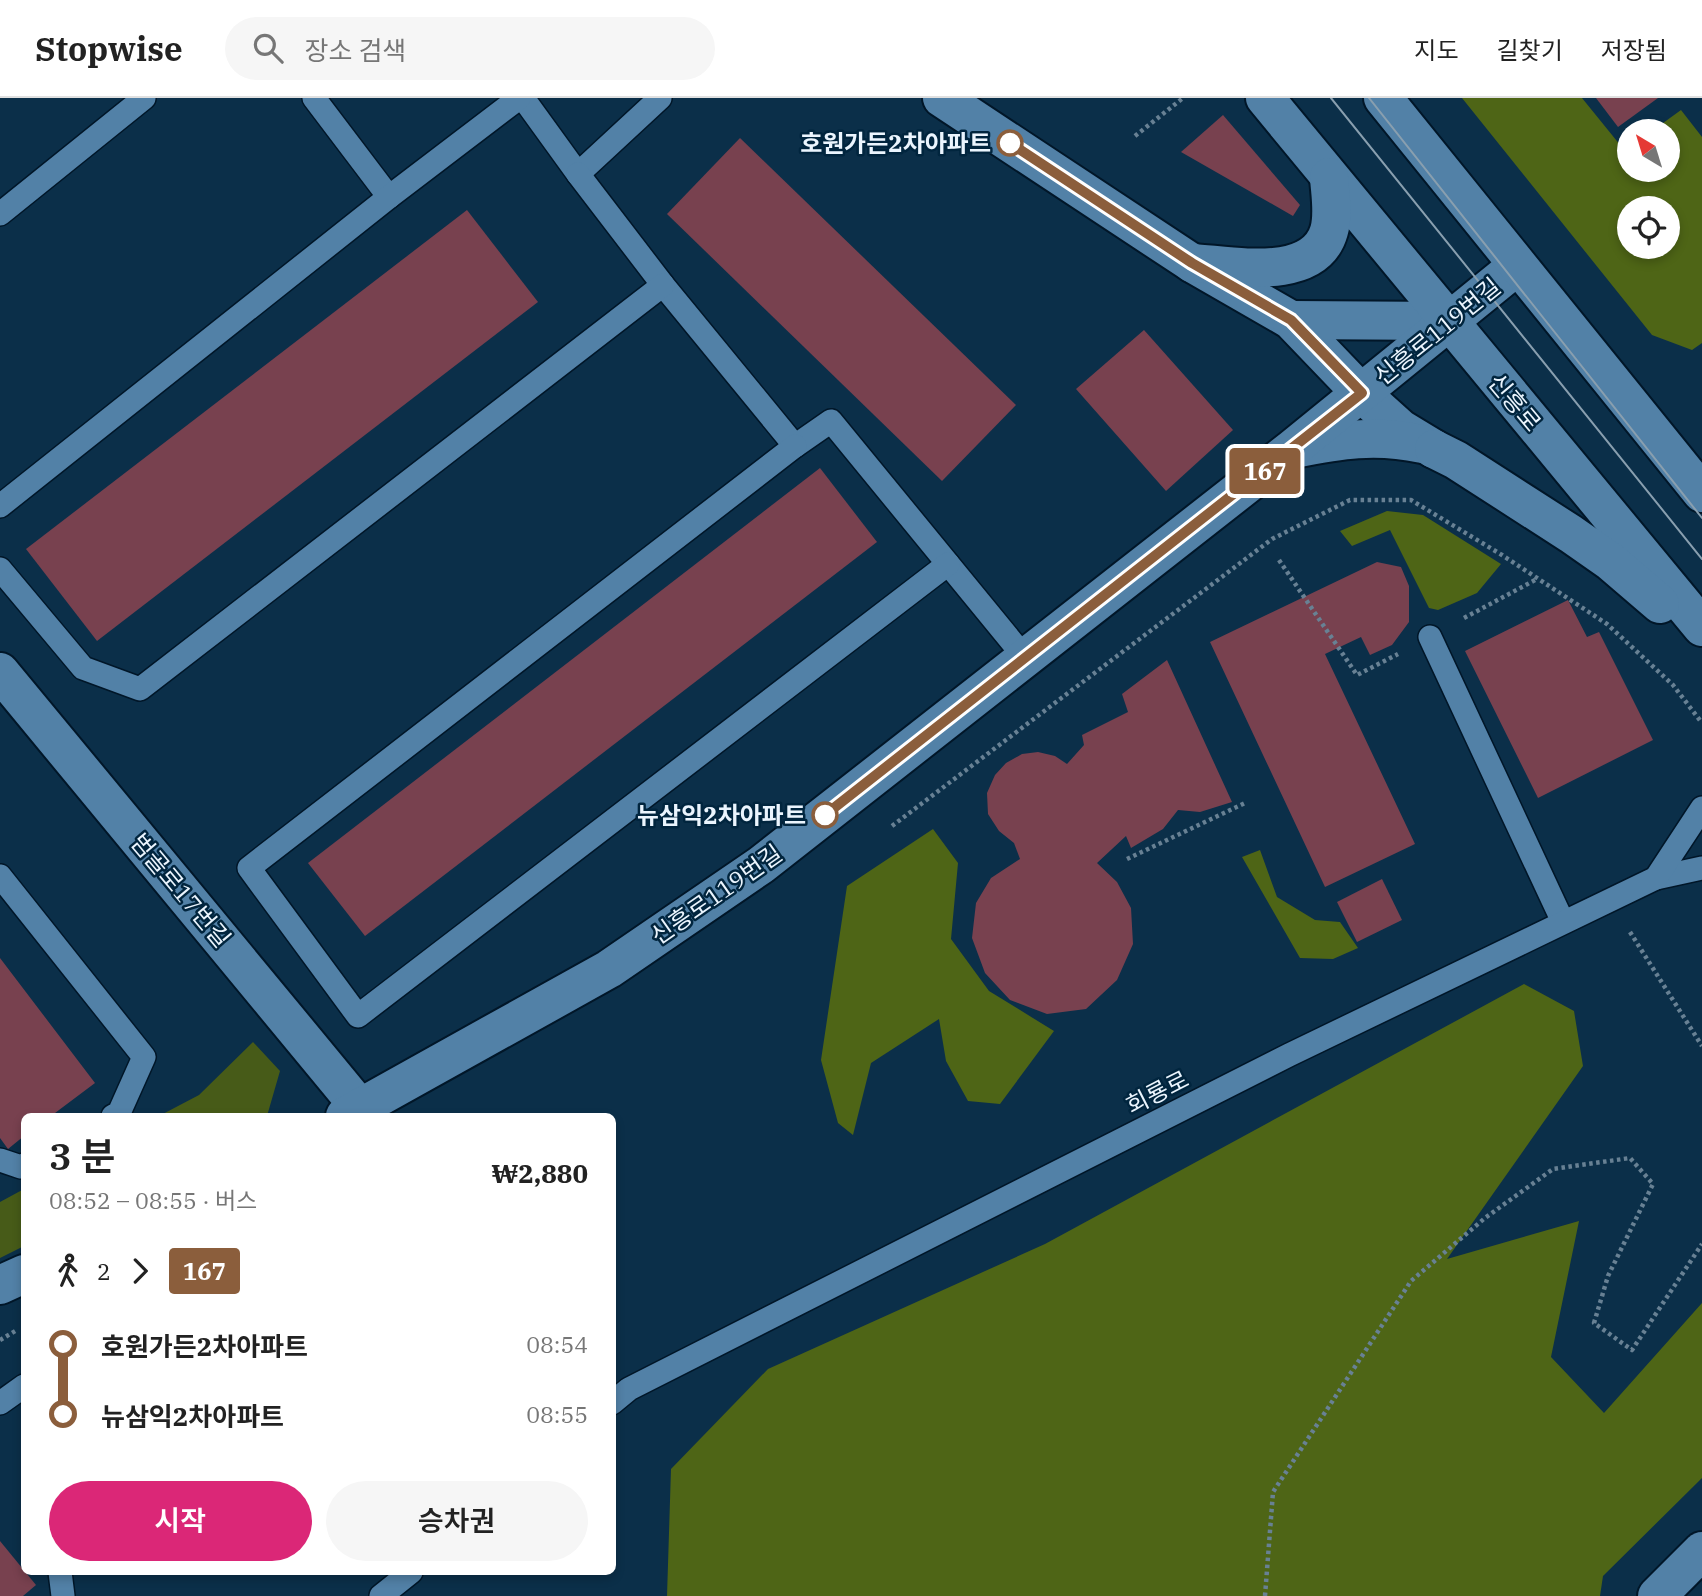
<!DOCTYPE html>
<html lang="ko">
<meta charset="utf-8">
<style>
body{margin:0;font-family:"IBM Plex Serif","Noto Sans KR",serif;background:#f6f6f6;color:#222;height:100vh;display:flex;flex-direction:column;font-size:26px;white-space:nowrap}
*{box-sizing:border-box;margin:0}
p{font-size:23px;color:#767676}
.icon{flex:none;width:38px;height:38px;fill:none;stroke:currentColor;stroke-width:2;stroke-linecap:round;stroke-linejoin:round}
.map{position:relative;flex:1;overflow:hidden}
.details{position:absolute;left:21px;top:1015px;width:595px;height:462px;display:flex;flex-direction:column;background:#fff;border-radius:10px;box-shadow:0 4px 10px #0003}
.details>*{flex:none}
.badge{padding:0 14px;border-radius:5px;font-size:24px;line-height:46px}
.needle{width:46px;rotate:322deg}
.tools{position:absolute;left:1617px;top:21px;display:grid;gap:14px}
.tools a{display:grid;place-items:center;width:63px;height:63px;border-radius:50%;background:#fff;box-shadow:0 4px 10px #0003;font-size:35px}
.map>.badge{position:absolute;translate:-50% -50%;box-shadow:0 0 0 4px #fff}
.legs{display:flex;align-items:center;gap:10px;height:77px;padding:0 28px;font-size:23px}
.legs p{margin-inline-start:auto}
.overview{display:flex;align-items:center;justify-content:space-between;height:119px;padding:0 28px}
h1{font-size:38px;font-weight:600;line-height:52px}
.button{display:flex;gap:14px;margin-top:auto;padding:14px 28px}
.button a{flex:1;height:80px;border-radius:42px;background:#db2777;color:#fff;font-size:28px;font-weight:600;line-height:80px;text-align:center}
.button a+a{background:#f6f6f6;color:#222}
ul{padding:0 28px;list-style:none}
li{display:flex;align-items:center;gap:24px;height:70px;font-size:26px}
li i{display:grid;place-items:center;width:10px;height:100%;margin:0 9px;background:currentColor}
li i::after{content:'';width:18px;height:18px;margin:-9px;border:5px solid;border-radius:50%;background:#fff}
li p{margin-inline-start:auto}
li:first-child i{background:linear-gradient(#0000 50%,currentColor 0)}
li:last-child i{background:linear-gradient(currentColor 50%,#0000 0)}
header{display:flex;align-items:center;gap:42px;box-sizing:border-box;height:98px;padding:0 35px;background:#fff;border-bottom:2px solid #e0e0e0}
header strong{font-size:33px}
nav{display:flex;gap:38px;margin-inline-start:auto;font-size:24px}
.search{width:490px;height:63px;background:#f6f6f6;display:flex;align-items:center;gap:18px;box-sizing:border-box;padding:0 24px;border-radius:38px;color:#767676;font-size:26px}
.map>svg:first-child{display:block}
</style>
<header>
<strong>Stopwise</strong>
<div class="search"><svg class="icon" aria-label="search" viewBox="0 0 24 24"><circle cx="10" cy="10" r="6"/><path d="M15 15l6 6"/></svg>장소 검색</div>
<nav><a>지도</a><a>길찾기</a><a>저장됨</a></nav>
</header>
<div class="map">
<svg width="1702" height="1498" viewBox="0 0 1702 1498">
<rect width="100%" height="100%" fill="#0b2f49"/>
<g fill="#475b18">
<path d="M253,944l27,29 -13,45h-108l40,-21z"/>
<path d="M24,1091v57l-24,12v-56z"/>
</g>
<g fill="#4e6516" fill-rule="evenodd">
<path d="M1462,0h120l43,53 4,-3v22h39v-39h-16l29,-21 21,27v206l-10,7 -40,-15zM1668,110v39h-39v-39z"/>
<path d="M1387,413l36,4 78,49 -24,29 -39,17 -9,-2 -39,-78 -38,16 -12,-15z"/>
<path d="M933,731l25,34 -7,76 38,52 65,40 -54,73 -32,-3 -22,-40 -7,-42 -68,44 -18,72 -15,-12 -17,-63 26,-174z"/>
<path d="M1260,752l17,47 38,23 25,2 18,26 -25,11 -33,-1 -58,-101z"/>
<path d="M1524,886l50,27 9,55 -136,193 132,-38 -28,136 53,56 98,-110v175l-99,98 -3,20h-933l4,-127 97,-100 277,-125z"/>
</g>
<g fill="#78414f">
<path d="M1596,0h62l-40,29z"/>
<path d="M1223,17l77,90 -7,11 -112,-64z"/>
<path d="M740,40l276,267 -74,76 -275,-267z"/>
<path d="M467,112l71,92 -441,339 -71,-92z"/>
<path d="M1144,232l89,100 -67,61 -90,-102z"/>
<path d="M820,370l57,74 -512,394 -57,-73z"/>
<path d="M1377,464l24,5 8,19v36l-17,23 -22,10 -9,-18 -36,17 90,190 -90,43 -115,-245z"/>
<path d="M1568,502l19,37 12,-5 54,108 -115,58 -73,-147z"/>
<path d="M1167,562l65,142 -32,10 -22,-2 -15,19 -32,19 -5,-12 -29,27 20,19 14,26 2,36 -16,36 -31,29 -39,5 -37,-14 -25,-27 -13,-35 4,-35 15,-25 29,-19 -6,-16 -15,-12 -11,-17 -1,-21 8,-18 11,-12 16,-9 16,-2 17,4 12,8 17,-19 -2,-10 46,-23 -6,-18z"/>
<path d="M1382,781l20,41 -45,22 -20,-40z"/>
<path d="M0,860l95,125 -44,33h-27v20l-16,13 -8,-11z"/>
<path d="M0,1443l36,44 -13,11h-23z"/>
</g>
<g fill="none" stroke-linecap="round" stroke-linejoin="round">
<defs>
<g id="service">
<path d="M314,0l75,99"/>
<path d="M523,0l55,76 82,-76"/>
<path d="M578,76l85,111 132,161 36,-25 195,238"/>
<path d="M0,116l144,-116"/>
<path d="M795,348l-546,422 109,148 590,-452"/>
<path d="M0,408l389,-309 130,-99"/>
<path d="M0,471l83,99 57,21 523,-404"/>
<path d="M1430,539l133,285"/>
<path d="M0,778l144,181 -25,56 -6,3"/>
<path d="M1656,780l46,-10"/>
<path d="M0,1062l21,7 3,-2"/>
<path d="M0,1305l24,-17"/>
<path d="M612,1305l17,-14 660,-334 367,-177 46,-70"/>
<path d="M60,1474l3,24"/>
<path d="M381,1498l30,-24"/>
</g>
<g id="minor">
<path d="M942,0l250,165 99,57 70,73 40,36 33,20"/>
<path d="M1291,222l157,1"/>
<path d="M1294,351c46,-9 81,-15 128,-5"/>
<path d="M0,574l361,437"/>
<path d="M345,1018l264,-147 152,-104 531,-416 225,-183"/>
<path d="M0,1187l24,-11"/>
<path d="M1657,1498l45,-45"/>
</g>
<g id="tertiary">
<path d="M1265,0l437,529"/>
<path d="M1383,0l319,395"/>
<path d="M1192,165c39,2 122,20 137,-32 5,-17 1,-37 0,-54"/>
<path d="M1434,351l22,11 115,74 40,28 49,42"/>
</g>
</defs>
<use href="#service" stroke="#011628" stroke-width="26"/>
<use href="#minor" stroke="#011628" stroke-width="42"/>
<use href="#tertiary" stroke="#011628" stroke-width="42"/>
<g stroke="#688194" stroke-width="4.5" stroke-dasharray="3.5 3.5" stroke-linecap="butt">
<path d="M1135,38l48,-38"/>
<path d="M1279,462l78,115 41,-21"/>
<path d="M1464,520l73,-39"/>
<path d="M892,728l380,-287 78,-39h61l91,55 105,69 66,61 29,38"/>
<path d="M1127,761l120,-57"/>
<path d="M1630,834l72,114"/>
<path d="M0,1242l17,-10"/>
<path d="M1265,1498l8,-104 138,-211 74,-63 68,-49 77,-11 23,26 -45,92 -14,47 38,27 70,-106"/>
</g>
<use href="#service" stroke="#5281a7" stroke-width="23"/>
<use href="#minor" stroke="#5281a7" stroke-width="38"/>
<use href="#tertiary" stroke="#5281a7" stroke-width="38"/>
<g stroke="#899faf" stroke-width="2">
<path d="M1331,0l371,461"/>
<path d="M1369,0l333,420"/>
</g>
</g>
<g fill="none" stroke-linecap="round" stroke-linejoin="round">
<defs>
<path id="line-1" d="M825,717l537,-422 -71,-73 -99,-57 -182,-120"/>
</defs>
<use href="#line-1" stroke="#fff" stroke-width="16"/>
<use href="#line-1" stroke="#8b5e3c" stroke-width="10"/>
</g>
<g fill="#fff" stroke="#8b5e3c" stroke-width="3.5">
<circle cx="1010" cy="45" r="12"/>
<circle cx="825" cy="717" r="12"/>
</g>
<g text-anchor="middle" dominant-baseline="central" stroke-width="5" stroke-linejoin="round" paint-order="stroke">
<g font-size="24" font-weight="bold" fill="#ebf5fe" stroke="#01253e" text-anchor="end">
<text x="991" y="45">호원가든2차아파트</text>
<text x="806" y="717">뉴삼익2차아파트</text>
</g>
<g font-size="24" fill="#ebf5fe" stroke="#01253e">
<text transform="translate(1437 233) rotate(-39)">신흥로119번길</text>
<text transform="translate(1515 304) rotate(50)">신흥로</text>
<text transform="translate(181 792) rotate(50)">범골로17번길</text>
<text transform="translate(716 796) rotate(-35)">신흥로119번길</text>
<text transform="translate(1157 994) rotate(-27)">회룡로</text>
</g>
</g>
</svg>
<div class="tools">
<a><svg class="needle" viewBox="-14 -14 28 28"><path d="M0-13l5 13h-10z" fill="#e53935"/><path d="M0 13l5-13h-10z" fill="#767676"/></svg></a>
<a><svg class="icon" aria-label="locate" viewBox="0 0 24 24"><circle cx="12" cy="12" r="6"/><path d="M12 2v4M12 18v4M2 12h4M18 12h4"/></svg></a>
</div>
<b class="badge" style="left:1265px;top:373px;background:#8b5e3c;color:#fff">167</b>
<section class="details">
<div class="overview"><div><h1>3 분</h1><p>08:52 – 08:55 · 버스</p></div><b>₩2,880</b></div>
<div class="legs"><svg class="icon" aria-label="walk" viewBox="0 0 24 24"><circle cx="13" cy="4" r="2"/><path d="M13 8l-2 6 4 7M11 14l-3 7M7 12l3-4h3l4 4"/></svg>2<svg class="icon" aria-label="forward" viewBox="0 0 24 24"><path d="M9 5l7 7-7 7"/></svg><b class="badge" style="background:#8b5e3c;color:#fff">167</b></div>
<ul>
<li><i style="color:#8b5e3c"></i><b>호원가든2차아파트</b><p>08:54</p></li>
<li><i style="color:#8b5e3c"></i><b>뉴삼익2차아파트</b><p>08:55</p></li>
</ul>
<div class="button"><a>시작</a><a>승차권</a></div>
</section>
</div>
